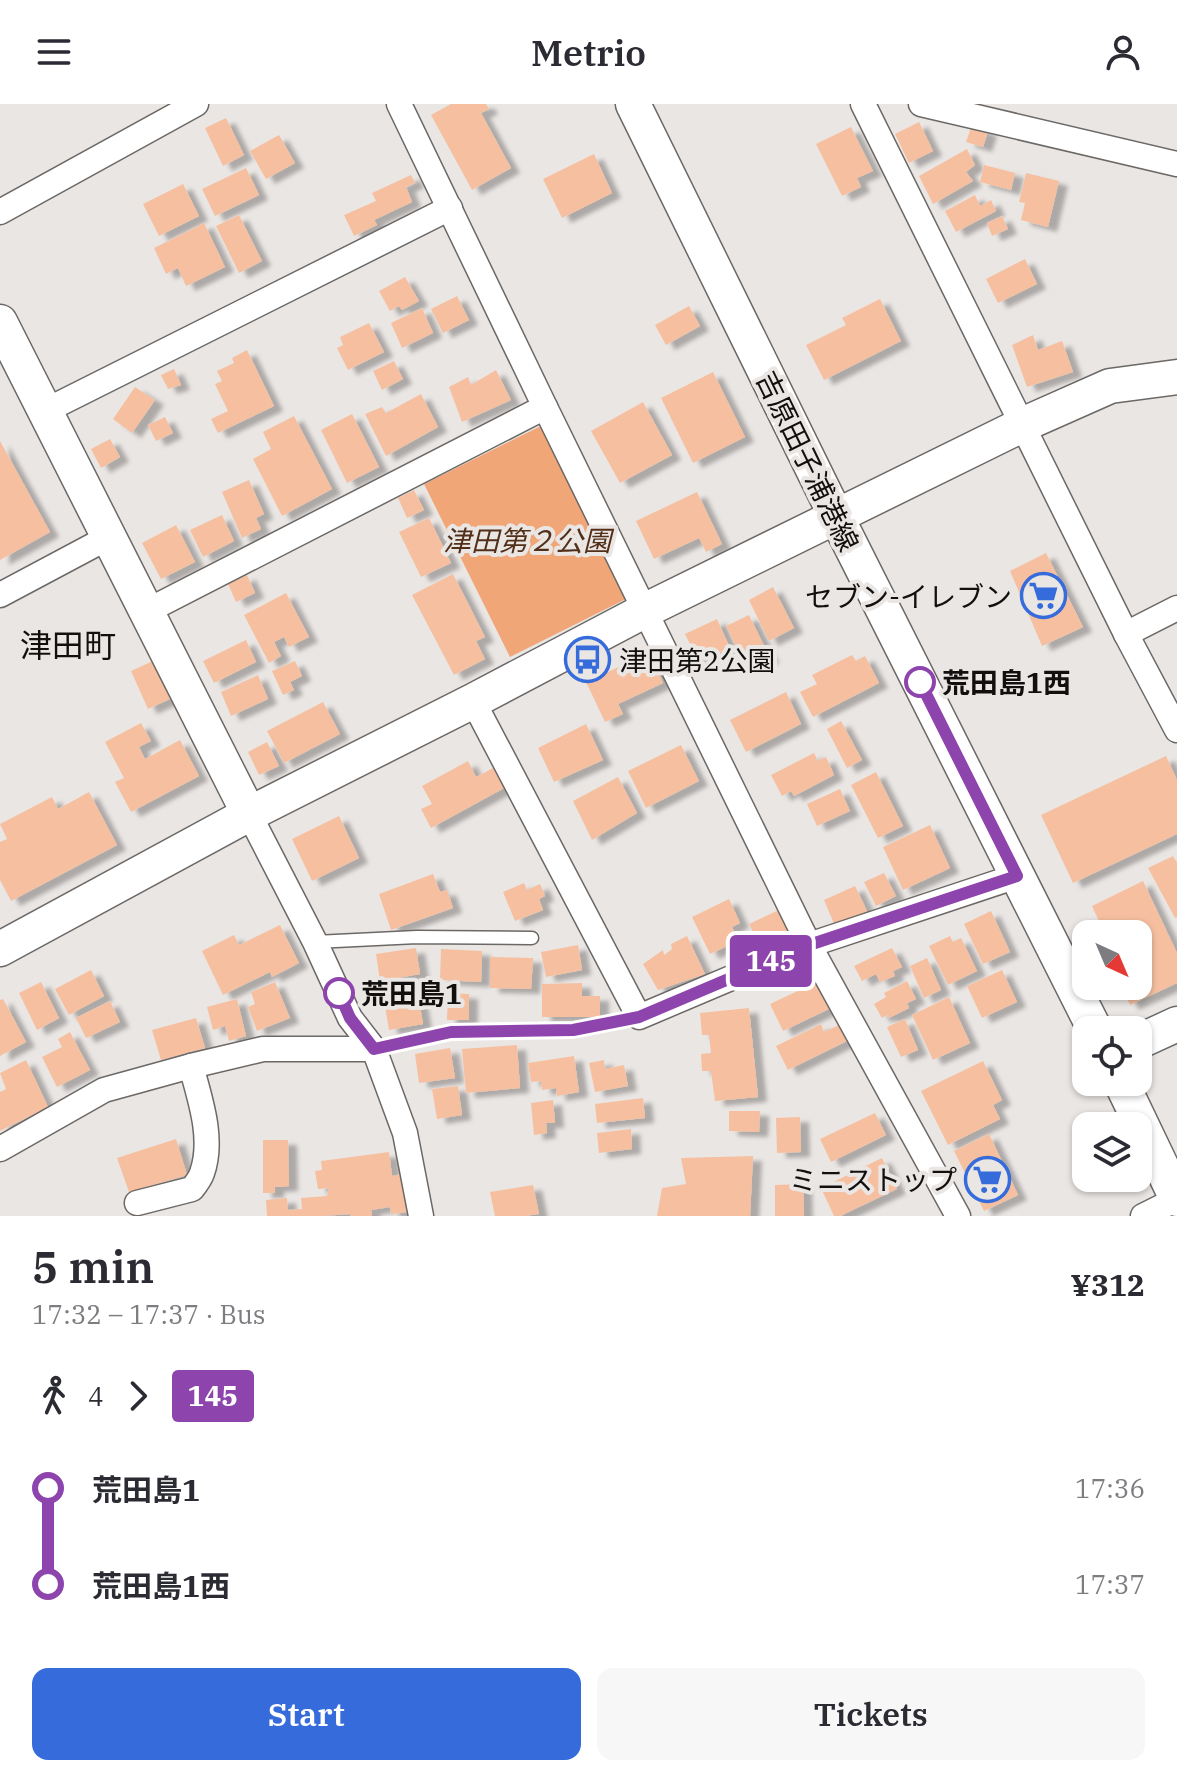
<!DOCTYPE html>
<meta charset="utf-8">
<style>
body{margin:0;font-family:"IBM Plex Serif","Noto Sans JP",serif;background:#f7f7f7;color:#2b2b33;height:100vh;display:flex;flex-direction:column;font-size:30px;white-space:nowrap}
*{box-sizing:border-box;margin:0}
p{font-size:26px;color:#7c7c81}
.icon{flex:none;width:44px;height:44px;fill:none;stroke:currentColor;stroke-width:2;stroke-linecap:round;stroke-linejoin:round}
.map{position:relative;height:1112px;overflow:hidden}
.details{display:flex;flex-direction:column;background:#fff;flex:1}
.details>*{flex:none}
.badge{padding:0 16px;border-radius:6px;font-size:28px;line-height:52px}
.needle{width:52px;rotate:136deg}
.fabs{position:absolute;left:1072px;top:816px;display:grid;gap:16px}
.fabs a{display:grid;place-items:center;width:80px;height:80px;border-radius:16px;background:#fff;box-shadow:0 2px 6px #0004;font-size:40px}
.map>.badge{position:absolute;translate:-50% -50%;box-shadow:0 0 0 4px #fff}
.legs{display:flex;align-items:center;gap:12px;height:88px;padding:0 32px;font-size:26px}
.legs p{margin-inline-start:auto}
.overview{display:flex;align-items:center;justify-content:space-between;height:136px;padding:0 32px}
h1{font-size:44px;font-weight:600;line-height:60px}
.primary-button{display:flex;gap:16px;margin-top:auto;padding:16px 32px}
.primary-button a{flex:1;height:92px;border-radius:16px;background:#356bda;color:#fff;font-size:32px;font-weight:600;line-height:92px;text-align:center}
.primary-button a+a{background:#f7f7f7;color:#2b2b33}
ul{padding:0 32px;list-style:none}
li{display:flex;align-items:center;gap:28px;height:96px;font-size:30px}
li i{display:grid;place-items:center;width:12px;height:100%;margin:0 10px;background:currentColor}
li i::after{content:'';width:20px;height:20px;margin:-10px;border:6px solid;border-radius:50%;background:#fff}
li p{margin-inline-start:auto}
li:first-child i{background:linear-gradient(#0000 50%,currentColor 0)}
li:last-child i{background:linear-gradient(currentColor 50%,#0000 0)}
header{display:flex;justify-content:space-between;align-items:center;height:104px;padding:0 32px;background:#fff;font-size:36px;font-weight:600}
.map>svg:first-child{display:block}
</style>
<header><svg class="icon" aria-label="menu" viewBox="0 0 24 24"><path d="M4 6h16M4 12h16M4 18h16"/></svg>Metrio<svg class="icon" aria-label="person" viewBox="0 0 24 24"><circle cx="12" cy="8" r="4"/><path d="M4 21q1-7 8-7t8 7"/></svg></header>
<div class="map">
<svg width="1177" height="1112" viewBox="0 0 1177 1112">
<defs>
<filter id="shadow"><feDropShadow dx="9" dy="5" stdDeviation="2" flood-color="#0004"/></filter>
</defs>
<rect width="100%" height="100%" fill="#eae6e4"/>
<path fill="#f1a678" d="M545,320l85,173 -120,60 -86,-173z"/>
<g fill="#f6c0a0" filter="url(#shadow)">
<path d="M451,0h35l3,5 -8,4 30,55 -39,22 -41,-75z"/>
<path d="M226,14l18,37 -21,11 -18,-38z"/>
<path d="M919,18l14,29 -24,12 -14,-29z"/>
<path d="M972,21l16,6 -5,16 -17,-5z"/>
<path d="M851,23l22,44 -16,7 4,9 -19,9 -26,-52z"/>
<path d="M279,31l16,28 -29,16 -16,-28z"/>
<path d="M967,45l8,16 -9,7 7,9 -40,23 -14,-28z"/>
<path d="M594,50l18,39 -50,25 -19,-39z"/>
<path d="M984,61l31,8 -4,17 -31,-8z"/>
<path d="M246,64l13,27 -44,21 -13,-27z"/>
<path d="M1026,69l33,8 -11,46 -27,-7 4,-17 -6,-1z"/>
<path d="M411,71l4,8 -9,4 6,15 -38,18 3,5 -23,11 -10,-21 32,-14 -4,-8z"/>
<path d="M183,80l16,32 -40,20 -16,-32z"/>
<path d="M975,91l5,11 11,-6 5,11 -40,21 -11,-21z"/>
<path d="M239,111l23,46 -23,12 -23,-47z"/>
<path d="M1002,112l6,13 -16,7 -5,-13z"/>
<path d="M204,119l21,44 -39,19 -8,-18 -12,6 -12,-26z"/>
<path d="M1025,155l12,25 -39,19 -12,-24z"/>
<path d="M405,173l14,24 -17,9 -3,-4 -9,5 -11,-20z"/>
<path d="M457,192l12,24 -26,13 -12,-24z"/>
<path d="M880,195l21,42 -77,39 -18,-35 40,-20 -4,-7z"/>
<path d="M689,202l11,20 -34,19 -11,-20z"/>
<path d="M422,204l11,25 -31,15 -11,-25z"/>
<path d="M369,219l15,29 -36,18 -11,-22 6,-3 -3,-8z"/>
<path d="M1033,231l5,15 24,-9 11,31 -46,15 -15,-42z"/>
<path d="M247,246l27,56 -56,27 -7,-14 17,-8 -13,-27 7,-3 -5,-10 17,-8 -2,-5z"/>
<path d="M394,257l9,18 -21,11 -9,-19z"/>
<path d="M174,265l7,16 -13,4 -7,-14z"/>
<path d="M496,266l15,30 -49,22 -13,-35 19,-10 3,8z"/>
<path d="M713,268l32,65 -52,26 -32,-65z"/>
<path d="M135,283l20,13 -23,33 -19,-14z"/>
<path d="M421,290l17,33 -52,29 -21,-42 17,-7 4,6z"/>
<path d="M643,298l29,53 -52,28 -29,-52z"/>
<path d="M352,310l27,53 -32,16 -26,-53z"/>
<path d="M294,312l38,73 -50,27 -29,-57 18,-10 -8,-17z"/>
<path d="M165,313l8,16 -17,8 -8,-16z"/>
<path d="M110,335l10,18 -19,11 -10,-19z"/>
<path d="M0,337l50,91 -50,28z"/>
<path d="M249,376l15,34 -8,4 5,11 -19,9 -20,-46z"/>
<path d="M414,386l10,20 -17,8 -9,-20z"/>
<path d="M697,388l25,52 -16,8 -7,-14 -45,21 -18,-38z"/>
<path d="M222,411l12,26 -31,16 -13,-27z"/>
<path d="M429,414l22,45 -30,14 -22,-45z"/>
<path d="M176,421l19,37 -34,17 -19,-36z"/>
<path d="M1046,449l37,74 -41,19 -32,-75z"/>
<path d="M453,470l32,63 -9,4 9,18 -31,16 -42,-80z"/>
<path d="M247,471l8,18 -19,9 -8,-18z"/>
<path d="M773,483l21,41 -25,13 -20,-41z"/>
<path d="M286,489l23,44 -20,10 -5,-10 -10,5 7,14 -12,7 -25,-48z"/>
<path d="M749,511l21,43 -17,8 -5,-9 -5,4 -17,-35z"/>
<path d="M717,515l13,29 -31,15 -14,-29z"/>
<path d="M246,536l10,22 -42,21 -11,-22z"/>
<path d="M649,549l14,30 -45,21 5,10 -18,8 -19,-40z"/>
<path d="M852,551l4,6 9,-5 14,27 -66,34 -13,-25 17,-8 -5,-9z"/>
<path d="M155,556l17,38 -24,11 -17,-38z"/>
<path d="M295,557l7,15 -12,6 4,8 -11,5 -11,-24z"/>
<path d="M258,571l10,24 -37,17 -10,-24z"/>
<path d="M786,588l15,32 -55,28 -16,-32z"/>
<path d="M323,598l17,32 -56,29 -17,-32z"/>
<path d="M841,617l21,39 -15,8 -20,-39z"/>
<path d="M141,619l10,18 -12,6 6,12 35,-19 19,36 -68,36 -16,-30 9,-4 -19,-36z"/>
<path d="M586,620l17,36 -49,22 -16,-34z"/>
<path d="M267,638l12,24 -20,9 -11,-23z"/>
<path d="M681,641l18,36 -53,27 -18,-37z"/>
<path d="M814,649l4,8 8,-4 8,18 -40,21 -3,-5 -9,5 -11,-21z"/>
<path d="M1166,652l11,24v54l-104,49 -32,-68z"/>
<path d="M468,657l8,16 19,-10 11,20 -75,41 -10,-19 11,-5 -10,-18z"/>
<path d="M876,668l27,54 -25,12 -27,-53z"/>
<path d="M618,673l19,36 -45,27 -19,-39z"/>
<path d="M840,685l10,22 -33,15 -10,-22z"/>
<path d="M89,688l28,53 -106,56 -11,-21v-38l7,-3 -7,-15 52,-27 6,12z"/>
<path d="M339,712l20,42 -47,23 -20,-42z"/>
<path d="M930,721l20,43 -47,22 -20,-43z"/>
<path d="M1173,752l4,7v54l-2,1 -27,-50z"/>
<path d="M884,769l12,23 -20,10 -12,-24z"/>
<path d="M433,770l7,18 7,-2 6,18 -62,22 -12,-36z"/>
<path d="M1143,777l34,72v30l-47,22 -9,-19h17v-52h-33l-13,-28z"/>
<path d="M524,779l3,7 13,-6 5,12 -6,3 4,11 -28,11 -12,-29z"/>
<path d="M855,782l12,25 -32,15 -11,-26z"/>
<path d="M729,795l11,24 -8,4 6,14 -28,13 -18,-37z"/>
<path d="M783,804l15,31 -34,16 -15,-31z"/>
<path d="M991,807l19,41 -27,12 -19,-40z"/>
<path d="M280,821l19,38 -27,14 -2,-5 -47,23 -21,-44 32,-16 5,10z"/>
<path d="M687,832l18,38 -47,16 -15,-26 20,-14 1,5 8,-6 -1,-5z"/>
<path d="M950,832l3,6 8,-4 16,33 -29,14 -19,-39z"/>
<path d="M578,841l4,25 -36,7 -5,-25z"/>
<path d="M416,844l4,26 -40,7 -4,-27z"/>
<path d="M892,844l10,19 -9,4 2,5 -15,6 -4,-8 -14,7 -8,-15z"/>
<path d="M441,845l41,2 -1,31 -41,-2z"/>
<path d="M490,853l43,1 -2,31 -41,-1z"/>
<path d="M927,854l14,32 -17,8 -14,-32z"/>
<path d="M91,866l13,26 -35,19 -14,-26z"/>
<path d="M1002,866l15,32 -35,16 -15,-32z"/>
<path d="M819,877l12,27 -48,23 -13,-27z"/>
<path d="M907,877l9,18 -9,4 2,5 -20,10 -2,-3 -5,3 -8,-14 12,-7 -2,-4z"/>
<path d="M41,878l18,36 -22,12 -18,-37z"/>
<path d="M275,878l15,36 -33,13 -9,-24 7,-3 -4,-12z"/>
<path d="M582,879v13h18v21h-58v-33z"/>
<path d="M417,885l6,35 -34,6 -6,-35z"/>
<path d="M448,889l21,1v26h-22z"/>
<path d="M949,893l21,46 -37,17 -21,-45z"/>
<path d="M3,895l23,43 -26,14v-56z"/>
<path d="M237,895l9,37 -17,5 -4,-15 -12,4 -6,-23z"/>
<path d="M110,897l10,21 -34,16 -10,-20z"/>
<path d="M749,904l9,89 -43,4 -4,-30h-9l-1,-17 10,-1 -2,-18h-7l-2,-22z"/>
<path d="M196,914l9,30 -44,12 -9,-30z"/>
<path d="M905,915l13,31 -17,7 -14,-30z"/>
<path d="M821,920l3,8 17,-8 8,16 -61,30 -12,-24z"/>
<path d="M70,928l20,38 -33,17 -15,-30 20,-10 -4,-8z"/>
<path d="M517,941l3,43 -54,5 -4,-44z"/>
<path d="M450,944l5,30 -36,5 -4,-29z"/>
<path d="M574,952l5,36 -22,4 -1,-8 -14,2 -1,-9 -10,1 -3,-19z"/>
<path d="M26,956l22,47 -48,24v-39l6,-3 -6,-16z"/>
<path d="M604,956l1,9 19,-4 4,21 -33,6 -6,-29z"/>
<path d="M983,957l19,39 -9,5 7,14 -52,26 -27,-54z"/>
<path d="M458,982l4,29 -25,4 -5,-30z"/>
<path d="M643,994l2,20 -48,5 -2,-19z"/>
<path d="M553,996l2,23h-9l1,10 -13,2 -3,-32z"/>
<path d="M729,1007h31l-1,21 -30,-1z"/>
<path d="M875,1009l11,22 -55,27 -11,-23z"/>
<path d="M800,1013l1,35 -24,1 -1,-35z"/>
<path d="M631,1025l1,20 -33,4 -2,-20z"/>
<path d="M989,1030l29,61 -34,16 -30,-60z"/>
<path d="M176,1035l11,36 -58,17 -12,-34z"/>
<path d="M263,1036h25l1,46 -14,1v6h-12z"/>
<path d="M389,1048l3,24 11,-2 5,38 -17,2 -1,-7 -19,3 1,6h-22l1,-2 -29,2h-55l-1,-16 21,-2 1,12 14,-1 -1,-11 26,-2 2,-8 -11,1 -3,-18 7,-1 -1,-9z"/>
<path d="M753,1052l-3,60h-93l5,-28 24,-4 -5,-26z"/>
<path d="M882,1054l15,31 -57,27h-6l-13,-28z"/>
<path d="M803,1080l1,32h-29v-31z"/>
<path d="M533,1081l6,29 -15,2h-29l-5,-24z"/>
</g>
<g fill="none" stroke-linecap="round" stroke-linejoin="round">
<defs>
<g id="lane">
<path d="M315,838l102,-5 115,1"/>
<path d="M374,945l77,-17 122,-2 66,-13"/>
</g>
<g id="street">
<path d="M399,0l146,303 264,538 149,271"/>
<path d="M863,0l263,530 51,96"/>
<path d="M921,0l256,60"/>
<path d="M0,108l196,-108"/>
<path d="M45,307l405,-203"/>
<path d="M0,491l109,-58"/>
<path d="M147,507l398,-204"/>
<path d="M1126,530l51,-26"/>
<path d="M473,597l166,316 170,-72 208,-69"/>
<path d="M249,710l66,128 35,76 24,31 31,84 16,83"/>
<path d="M0,1045l104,-59 87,-24 72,-17h111"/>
<path d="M137,1099l55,-14c4,-5 8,-10 10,-16 12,-34 -2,-74 -11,-107"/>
<path d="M1143,1112l34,-17"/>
</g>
<g id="secondary">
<path d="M633,0l203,412 259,514"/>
<path d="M0,218l249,492"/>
<path d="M0,845l249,-135 224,-113 171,-90 378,-186 88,-39 67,-9"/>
<path d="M1138,938l39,-18"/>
<path d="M1121,978l56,117"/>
</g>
</defs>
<use href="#lane" stroke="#6b6866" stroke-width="15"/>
<use href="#street" stroke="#6b6866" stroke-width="27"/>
<use href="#secondary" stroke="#6b6866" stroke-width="37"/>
<use href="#lane" stroke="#fff" stroke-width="12"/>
<use href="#street" stroke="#fff" stroke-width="24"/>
<use href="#secondary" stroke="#fff" stroke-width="34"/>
</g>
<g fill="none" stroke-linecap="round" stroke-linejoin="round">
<defs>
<path id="line-1" d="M339,889l11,25 24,31 77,-17 122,-2 66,-13 170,-72 208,-69 -97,-194"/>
</defs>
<use href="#line-1" stroke="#fff" stroke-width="18"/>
<use href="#line-1" stroke="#8e44ad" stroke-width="12"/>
</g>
<defs>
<symbol id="supermarket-ring" viewBox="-11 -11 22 22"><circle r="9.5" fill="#eae6e4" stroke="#356bda" stroke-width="1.5"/><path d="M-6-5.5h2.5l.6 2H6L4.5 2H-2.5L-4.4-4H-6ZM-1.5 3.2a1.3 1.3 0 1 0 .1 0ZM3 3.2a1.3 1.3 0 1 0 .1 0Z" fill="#356bda"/></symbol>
<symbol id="bus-ring" viewBox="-11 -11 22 22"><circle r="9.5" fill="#eae6e4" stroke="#356bda" stroke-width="1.5"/><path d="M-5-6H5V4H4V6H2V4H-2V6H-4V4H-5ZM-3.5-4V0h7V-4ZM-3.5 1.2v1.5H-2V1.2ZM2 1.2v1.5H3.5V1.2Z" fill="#356bda"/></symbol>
</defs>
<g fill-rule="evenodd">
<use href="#supermarket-ring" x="1018" y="466" width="51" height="51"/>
<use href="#bus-ring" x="562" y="530" width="51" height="51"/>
<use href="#supermarket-ring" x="962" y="1050" width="51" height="51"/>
</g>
<g fill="#fff" stroke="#8e44ad" stroke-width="4">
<circle cx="920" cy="578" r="14"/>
<circle cx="339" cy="889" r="14"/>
</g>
<g text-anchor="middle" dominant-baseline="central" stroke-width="8" stroke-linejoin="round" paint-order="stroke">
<g font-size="28" fill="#11100f" stroke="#eae6e4">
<text transform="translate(808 357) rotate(64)">吉原田子浦港線</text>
</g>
<g font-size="28" font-style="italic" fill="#522f18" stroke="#eae6e4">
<text x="527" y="436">津田第２公園</text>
</g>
<g font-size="28" fill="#11100f" stroke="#eae6e4" text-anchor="end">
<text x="1012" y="492">セブン-イレブン</text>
<text x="619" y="556" text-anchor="start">津田第2公園</text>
<text x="957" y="1075">ミニストップ</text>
</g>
<g font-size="28" font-weight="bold" fill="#11100f" stroke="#eae6e4" text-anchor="start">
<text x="942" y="578">荒田島1西</text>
<text x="361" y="889">荒田島1</text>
</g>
<g font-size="32" fill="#11100f" stroke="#eae6e4">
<text x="68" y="541">津田町</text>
</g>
</g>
</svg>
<div class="fabs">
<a><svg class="needle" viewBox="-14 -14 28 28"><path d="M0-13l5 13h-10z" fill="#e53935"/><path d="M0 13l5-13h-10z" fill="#7c7c81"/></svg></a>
<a><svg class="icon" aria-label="locate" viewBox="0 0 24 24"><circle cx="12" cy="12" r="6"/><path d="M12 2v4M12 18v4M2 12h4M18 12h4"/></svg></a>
<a><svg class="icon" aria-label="layers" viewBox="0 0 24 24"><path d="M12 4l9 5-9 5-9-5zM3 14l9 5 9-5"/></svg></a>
</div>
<b class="badge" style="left:771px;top:857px;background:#8e44ad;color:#fff">145</b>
</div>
<section class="details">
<div class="overview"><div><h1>5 min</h1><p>17:32 – 17:37 · Bus</p></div><b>¥312</b></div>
<div class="legs"><svg class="icon" aria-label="walk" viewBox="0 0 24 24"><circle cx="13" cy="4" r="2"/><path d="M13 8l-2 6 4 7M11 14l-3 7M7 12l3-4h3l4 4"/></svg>4<svg class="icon" aria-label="forward" viewBox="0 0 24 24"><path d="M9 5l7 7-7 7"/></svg><b class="badge" style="background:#8e44ad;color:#fff">145</b></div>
<ul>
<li><i style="color:#8e44ad"></i><b>荒田島1</b><p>17:36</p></li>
<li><i style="color:#8e44ad"></i><b>荒田島1西</b><p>17:37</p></li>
</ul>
<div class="primary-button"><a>Start</a><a>Tickets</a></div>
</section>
